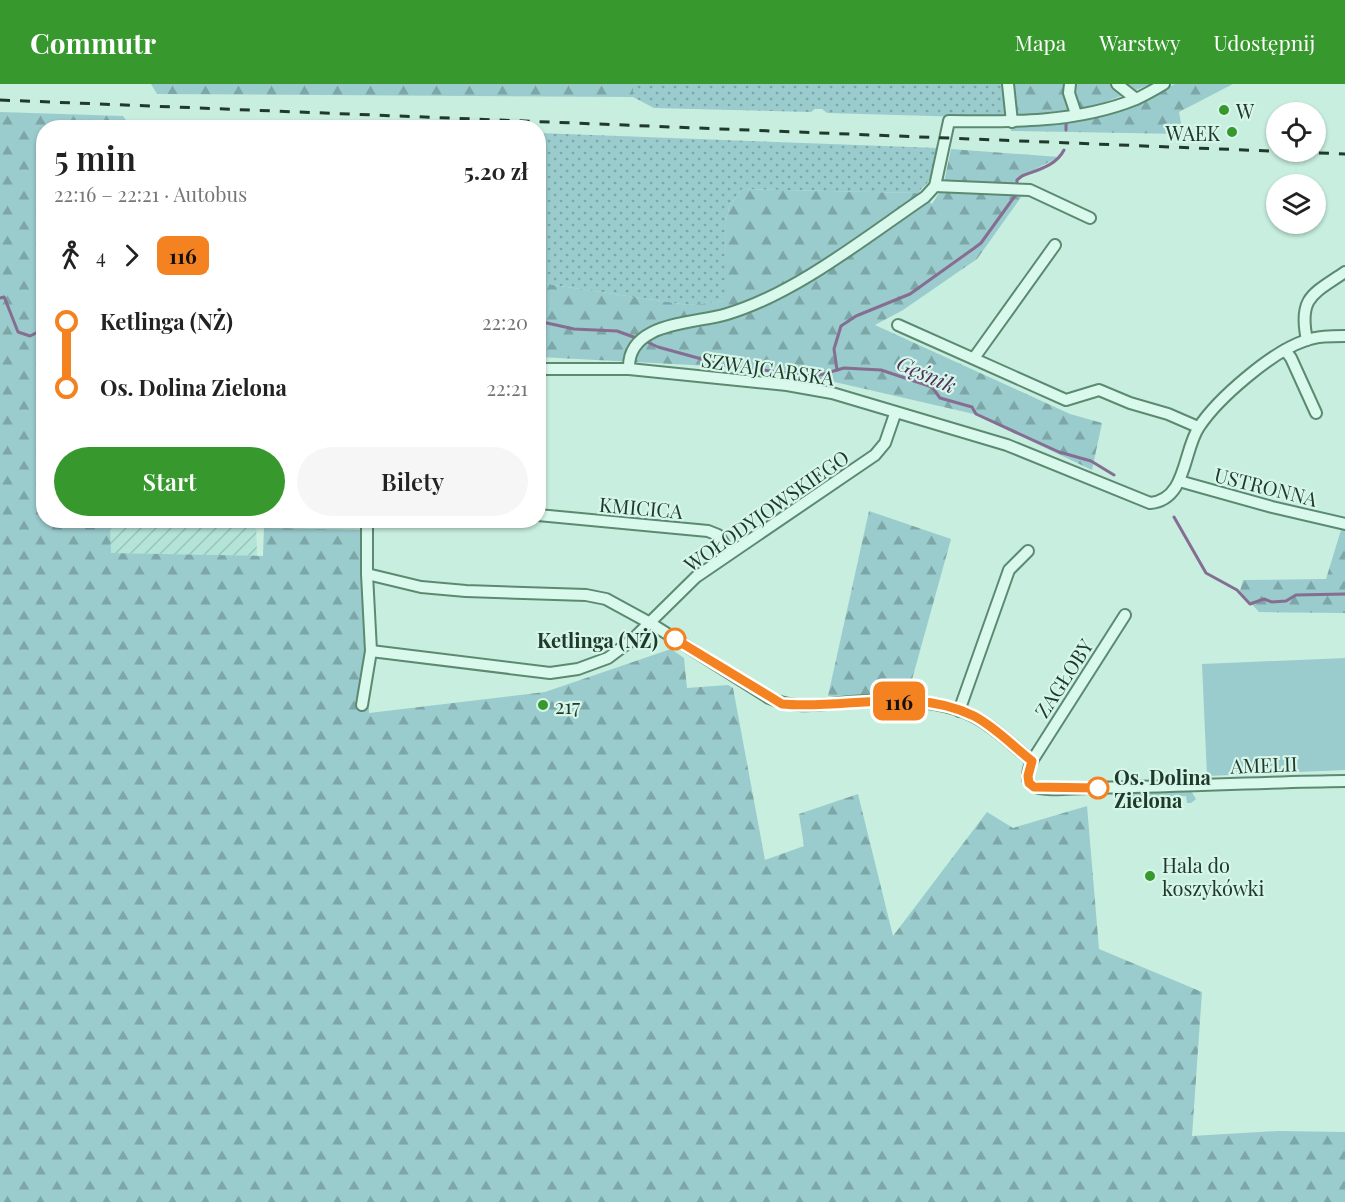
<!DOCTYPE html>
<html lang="pl">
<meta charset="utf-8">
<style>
body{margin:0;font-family:"Playfair Display",serif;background:#f6f6f6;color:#222;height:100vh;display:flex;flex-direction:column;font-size:22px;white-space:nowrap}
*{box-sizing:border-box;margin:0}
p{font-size:20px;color:#767676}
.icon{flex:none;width:33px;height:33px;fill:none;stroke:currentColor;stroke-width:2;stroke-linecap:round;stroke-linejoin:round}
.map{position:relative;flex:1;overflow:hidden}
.drawer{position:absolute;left:36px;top:36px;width:510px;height:408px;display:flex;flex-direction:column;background:#fff;border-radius:24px;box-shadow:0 2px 4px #0004}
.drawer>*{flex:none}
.badge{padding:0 12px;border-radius:9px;font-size:21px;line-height:39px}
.tools{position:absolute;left:1266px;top:18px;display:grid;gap:12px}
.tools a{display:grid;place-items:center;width:60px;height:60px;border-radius:50%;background:#fff;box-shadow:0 2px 4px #0004;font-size:30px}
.map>.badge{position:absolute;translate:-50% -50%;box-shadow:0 0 0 3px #fff}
.legs{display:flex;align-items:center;gap:9px;height:66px;padding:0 18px;font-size:20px}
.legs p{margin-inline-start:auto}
.summary{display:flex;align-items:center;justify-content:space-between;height:102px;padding:0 18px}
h1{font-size:33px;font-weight:600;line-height:45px}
.primary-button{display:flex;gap:12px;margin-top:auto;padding:12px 18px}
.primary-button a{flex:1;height:69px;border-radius:36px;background:#37982d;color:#fff;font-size:24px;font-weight:600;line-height:69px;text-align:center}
.primary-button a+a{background:#f6f6f6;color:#222}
ul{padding:0 18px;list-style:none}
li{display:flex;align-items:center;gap:21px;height:66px;font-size:22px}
li i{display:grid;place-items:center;width:9px;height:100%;margin:0 8px;background:currentColor}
li i::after{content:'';width:15px;height:15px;margin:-8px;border:4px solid;border-radius:50%;background:#fff}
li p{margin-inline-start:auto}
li:first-child i{background:linear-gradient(#0000 50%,currentColor 0)}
li:last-child i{background:linear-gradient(currentColor 50%,#0000 0)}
header{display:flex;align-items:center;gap:36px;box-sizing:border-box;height:84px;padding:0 30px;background:#37982d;color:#fff}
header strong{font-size:28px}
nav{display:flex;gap:33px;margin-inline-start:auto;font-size:21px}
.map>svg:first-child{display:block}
</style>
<header>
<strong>Commutr</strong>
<nav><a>Mapa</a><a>Warstwy</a><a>Udostępnij</a></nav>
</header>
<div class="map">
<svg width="1345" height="1118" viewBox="0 0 1345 1118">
<defs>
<pattern id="farmland-furrows" width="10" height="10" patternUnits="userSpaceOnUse" patternTransform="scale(1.5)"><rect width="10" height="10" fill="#b4e4d8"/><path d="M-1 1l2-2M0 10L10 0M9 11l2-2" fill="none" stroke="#9ac4ba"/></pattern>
<pattern id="forest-firs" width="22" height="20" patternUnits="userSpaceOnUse" patternTransform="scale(1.5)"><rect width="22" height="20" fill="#9acbcd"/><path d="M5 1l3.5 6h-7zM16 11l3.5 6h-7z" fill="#7da6a7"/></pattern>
<pattern id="garden-dots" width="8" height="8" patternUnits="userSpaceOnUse" patternTransform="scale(1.5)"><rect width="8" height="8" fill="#9acbcd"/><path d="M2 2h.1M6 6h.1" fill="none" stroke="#7da6a7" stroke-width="1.8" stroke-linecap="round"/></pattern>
</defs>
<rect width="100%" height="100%" fill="#c7eedf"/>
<path fill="url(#farmland-furrows)" d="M110,437h146l1,35 -146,-3z"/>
<g fill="#9acbcd">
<path d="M1345,574v112l-138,6 -5,-112z"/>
<path d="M1191,707l5,8 -5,4h-4l-1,-7 -36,2 -2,8h-6l-1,-8 -14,1v-5z"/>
</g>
<g fill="url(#forest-firs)">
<path d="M151,0h483l-1,13 -476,-3z"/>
<path d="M1005,0h146l-61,24 -33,7 -54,3z"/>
<path d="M1175,0h58l-54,28 4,22 -172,-3 1,-8 131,-23z"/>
<path d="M0,28l123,4 8,11 -87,1v392l66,1 1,32 152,3 1,-28 104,2 1,183 176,-21 126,-43 13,9 3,30 41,-3 5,3 32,172 39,-14 -5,-32 59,-20 35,142 94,-124 26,16 74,-22 12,143 103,43 -10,144 86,-5 67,1v70h-1345z"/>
<path d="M951,65l108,8 -43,22 8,14 -47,66 -74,51 -28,15 195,89 32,9 -10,47 -118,-56 -148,-34 -59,-11 -228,-12 -1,-77 15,5 136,20 35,-4 2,-80 3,-14 13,-18 177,4 13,11 11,-17z"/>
<path d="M869,427l82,28 -43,155 -80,2z"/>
<path d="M1341,446l4,1v82l-86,-1 -19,-21 3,-11 83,-1z"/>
</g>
<g fill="url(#garden-dots)">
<path d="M634,0h371l3,25 -5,9 -176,-5 -5,-4h-7l-4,3 -157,-4 -21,-11z"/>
<path d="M539,49l399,15c-3,11 -3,26 -10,34 -3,5 -7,5 -9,11l-177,-4 -13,18 -3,14 -1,80 -36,4 -136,-20 -14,-5z"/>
</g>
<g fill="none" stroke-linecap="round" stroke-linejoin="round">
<g stroke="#856e91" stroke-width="3">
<path d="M1066,38v8"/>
<path d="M1017,103v-7l5,-4c15,-6 34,-10 42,-26"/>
<path d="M0,214l4,-1 1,2 13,33 12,4 8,-4 6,3"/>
<path d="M538,237l36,8 43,2 22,8"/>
<path d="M645,257l13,6 69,19 89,10 28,-8 37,2 51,17 8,11 32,9 4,7 83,38 32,9 23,14"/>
<path d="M837,286l-3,-21 7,-23 15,-10 54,-22 63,-45 8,-6 36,-50"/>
<path d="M1174,433l32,56 31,17 13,14 14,-5 8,3 14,-1 10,-6 49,-1"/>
</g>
<defs>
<g id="minor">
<path d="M1008,0l4,38"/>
<path d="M1070,0l-1,9 7,21"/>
<path d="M1117,0l19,15"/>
<path d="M935,102l95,4 60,28"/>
<path d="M898,241l168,75 33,-10 31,13 38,11 30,13"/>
<path d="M1307,256c-9,-43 6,-46 38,-68"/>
<path d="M1285,266l6,8 25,55"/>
<path d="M974,274l81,-113"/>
<path d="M538,285h91l158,16 45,8 175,52 143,58c37,-3 33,-53 49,-76 19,-29 73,-75 105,-86 13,-5 27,-5 41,-5"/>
<path d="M629,285c-2,-48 66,-45 98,-55 68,-20 139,-77 198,-117l10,-11 14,-65c62,1 128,2 187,-22 9,-4 19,-10 28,-15"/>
<path d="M1179,397l93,26 73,17"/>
<path d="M538,431l170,16 10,4 12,18"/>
<path d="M367,490l54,13 45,4 120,4 20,4 44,24 119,75c26,12 54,6 82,4 38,-3 87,-4 122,14 22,11 40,30 59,45"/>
<path d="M1125,531l-93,146c-3,7 -8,20 1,25 11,6 41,2 55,2 85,-1 171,-6 257,-7"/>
<path d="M371,567l179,22 28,-4 30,-11 24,-18 64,-63 179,-122 10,-12 10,-29"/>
<path d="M362,621l9,-54 -4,-77v-54"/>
<path d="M959,627l50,-141 19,-19"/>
</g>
</defs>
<use href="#minor" stroke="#5c8a70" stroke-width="14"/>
<use href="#minor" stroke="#daf9ed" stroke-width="10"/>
<path stroke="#203a2a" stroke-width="3" stroke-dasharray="10 10" stroke-linecap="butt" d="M0,16l1345,54"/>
</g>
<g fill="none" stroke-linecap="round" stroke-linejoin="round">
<defs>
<path id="line-1" d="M675,555l107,65c63,6 132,-18 192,12 21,11 39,30 58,45l-4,15 1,7 5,4 64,1"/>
</defs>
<use href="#line-1" stroke="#fff" stroke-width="14"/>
<use href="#line-1" stroke="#f58220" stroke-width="9"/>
</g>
<g fill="#37982d" stroke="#d6f6ea" stroke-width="2">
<circle cx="1224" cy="26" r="6"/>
<circle cx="1232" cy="48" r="6"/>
<circle cx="543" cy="621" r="6"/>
<circle cx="1150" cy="792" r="6"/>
</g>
<g fill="#fff" stroke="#f58220" stroke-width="3">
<circle cx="675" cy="555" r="10"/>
<circle cx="1098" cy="704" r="10"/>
</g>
<g text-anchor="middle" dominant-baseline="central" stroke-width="4.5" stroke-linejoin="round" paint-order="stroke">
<g font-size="20" fill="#203a2a" stroke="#d6f6ea" text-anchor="start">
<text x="1236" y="26">W</text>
<text x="1220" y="48" text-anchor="end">WAEK</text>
<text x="555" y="621">217</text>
<text x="1162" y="780">Hala do<tspan x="1162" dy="23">koszykówki</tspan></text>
</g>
<g font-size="20" fill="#203a2a" stroke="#d6f6ea">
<text transform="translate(768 284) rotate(8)">SZWAJCARSKA</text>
<text transform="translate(1266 402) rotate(14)">USTRONNA</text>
<text transform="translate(641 423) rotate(5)">KMICICA</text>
<text transform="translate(766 426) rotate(-35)">WOŁODYJOWSKIEGO</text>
<text transform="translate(1063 594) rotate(-57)">ZAGŁOBY</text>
<text transform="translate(1264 680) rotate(-2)">AMELII</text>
</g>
<g font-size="20" font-weight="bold" fill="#203a2a" stroke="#d6f6ea" text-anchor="end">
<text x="658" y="555">Ketlinga (NŻ)</text>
<text x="1114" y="692" text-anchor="start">Os. Dolina<tspan x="1114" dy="23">Zielona</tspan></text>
</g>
<g font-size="21" font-style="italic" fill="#532f5a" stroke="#d6f6ea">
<text transform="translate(927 289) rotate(24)">Gęśnik</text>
</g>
</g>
</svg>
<div class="tools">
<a><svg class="icon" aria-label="locate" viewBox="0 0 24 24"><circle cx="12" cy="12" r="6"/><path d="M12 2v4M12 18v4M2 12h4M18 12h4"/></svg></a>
<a><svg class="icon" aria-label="layers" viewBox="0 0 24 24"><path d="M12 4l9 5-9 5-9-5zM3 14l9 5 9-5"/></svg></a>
</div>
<b class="badge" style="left:899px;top:617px;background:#f58220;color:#111">116</b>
<section class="drawer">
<div class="summary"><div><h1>5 min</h1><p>22:16 – 22:21 · Autobus</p></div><b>5.20 zł</b></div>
<div class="legs"><svg class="icon" aria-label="walk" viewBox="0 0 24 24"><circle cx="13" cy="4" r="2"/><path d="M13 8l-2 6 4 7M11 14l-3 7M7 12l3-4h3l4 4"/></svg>4<svg class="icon" aria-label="forward" viewBox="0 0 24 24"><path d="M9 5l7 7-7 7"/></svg><b class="badge" style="background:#f58220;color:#111">116</b></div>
<ul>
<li><i style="color:#f58220"></i><b>Ketlinga (NŻ)</b><p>22:20</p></li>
<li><i style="color:#f58220"></i><b>Os. Dolina Zielona</b><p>22:21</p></li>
</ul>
<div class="primary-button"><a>Start</a><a>Bilety</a></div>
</section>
</div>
